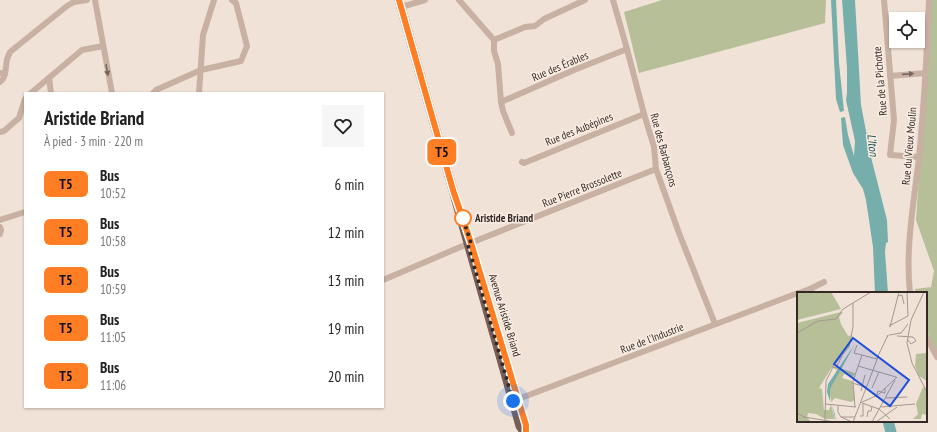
<!DOCTYPE html>
<html lang="fr">
<meta charset="utf-8">
<style>
body{margin:0;font-family:"PT Sans Narrow",sans-serif;background:#f6f6f6;color:#222;height:100vh;display:flex;flex-direction:column;font-size:15px;white-space:nowrap}
*{box-sizing:border-box;margin:0}
p{font-size:13px;color:#767676}
.icon{flex:none;width:22px;height:22px;fill:none;stroke:currentColor;stroke-width:2;stroke-linecap:round;stroke-linejoin:round}
.map{position:relative;flex:1;overflow:hidden}
.sheet{position:absolute;left:24px;top:92px;width:360px;height:316px;display:flex;flex-direction:column;background:#fff;border-radius:0px;box-shadow:0 1px 3px #0004}
.sheet>*{flex:none}
.badge{padding:0 8px;border-radius:6px;font-size:14px;line-height:26px}
.buttons{position:absolute;left:889px;top:12px;display:grid;gap:8px}
.buttons a{display:grid;place-items:center;width:36px;height:36px;border-radius:0px;background:#fff;box-shadow:0 1px 3px #0004;font-size:20px}
.you{position:absolute;width:20px;height:20px;margin:-10px;border:3px solid #fff;border-radius:50%;background:#1a73e8;box-shadow:0 0 0 6px #1a73e833}
.map>.badge{position:absolute;translate:-50% -50%;box-shadow:0 0 0 2px #fff}
.round{display:grid;place-items:center;flex:none;width:42px;height:42px;border-radius:0px;background:#f6f6f6}
.overview{display:flex;align-items:center;justify-content:space-between;height:68px;padding:0 20px}
h1{font-size:19px;font-weight:700;line-height:30px}
ul{padding:0;list-style:none}
li{display:flex;align-items:center;gap:12px;height:48px;padding:0 20px}
li div{flex:1}
li b{display:block;font-size:15px}
li em{font-style:normal}
li .badge{min-width:44px;font-weight:700;text-align:center}
.map>svg:first-child{display:block}
</style>
<div class="map">
<svg width="937" height="432" viewBox="0 0 937 432">
<rect width="100%" height="100%" fill="#f1e2d7"/>
<g fill="#b6bf97">
<path d="M662,0h164l-1,23 -186,50 -15,-61z"/>
<path d="M931,0h6v354l-11,-26v-35h-10l-1,-4 16,-2 3,-16 -18,-51z"/>
</g>
<g fill="#76aeab">
<path d="M831,0h5l3,63 5,48 -4,1 -4,-13z"/>
<path d="M842,0h13l6,105 10,52 16,63 1,22 -2,1 -1,9 3,41h-13l-2,-46 -7,-47 -3,-11 -10,-16 -10,-28 -2,-27 4,-1 3,18 6,21 1,-15 -9,-41 1,-7v-25z"/>
</g>
<g fill="none" stroke-linecap="round" stroke-linejoin="round">
<path stroke="#76aeab" stroke-width="11" d="M888,421l3,11"/>
<g stroke="#c8b1a3" stroke-width="6">
<path d="M95,0l17,93"/>
<path d="M459,0l35,40v11l4,13 3,38 2,9 9,22"/>
<path d="M613,0l14,49 17,65 10,33 2,22 23,64 36,91"/>
<path d="M884,0l10,120 -4,35 29,2"/>
<path d="M401,7l24,-7"/>
<path d="M494,40l31,-13 10,-1 9,-7 41,-19"/>
<path d="M0,73l5,1 2,-15 3,-7 57,-46 7,-4 13,-2"/>
<path d="M890,76l36,-3"/>
<path d="M49,78l2,15"/>
<path d="M0,82l3,-3 2,-5"/>
<path d="M31,93l51,-43 21,-4"/>
<path d="M153,93l3,-3 45,-20 40,-9 6,-15 -11,-43 -4,-3"/>
<path d="M199,93l4,-58 11,-35"/>
<path d="M501,102l73,-32 53,-21"/>
<path d="M0,132l4,-1 15,-13 6,-19"/>
<path d="M522,162l2,1 120,-49"/>
<path d="M0,220l25,-8"/>
<path d="M0,227l1,3 -1,4"/>
<path d="M383,280l75,-32 198,-79"/>
<path d="M810,289l14,-7"/>
<path d="M799,293l11,-4 2,4"/>
<path d="M910,293c-5,-45 4,-91 9,-136 5,-52 8,-104 10,-157"/>
<path d="M926,336l11,21"/>
<path d="M513,401l285,-108"/>
</g>
<path stroke="#765e56" stroke-width="9" d="M399,0l121,426 4,6"/>
</g>
<defs><path id="oneway-solid" d="M-6-.8H1V-3.2L6.5 0L1 3.2V.8H-6Z"/></defs>
<g fill="#77665e">
<use href="#oneway-solid" transform="translate(107 70) rotate(80)"/>
<use href="#oneway-solid" transform="translate(908 74) rotate(-4)"/>
</g>
<g fill="none" stroke-linecap="round" stroke-linejoin="round">
<defs>
<path id="line" d="M399,0l54,190 18,53 47,156 8,26v7"/>
</defs>
<use href="#line" stroke="#fff" stroke-width="9"/>
<use href="#line" stroke="#ff7d23" stroke-width="6"/>
<path stroke="#342825" stroke-width="4" stroke-dasharray="0 7.2" d="M463,218l-1,-2 9,27 -3,2 45,156"/>
</g>
<circle fill="#fff" stroke="#ff7d23" stroke-width="2" cx="463" cy="218" r="8"/>
<g text-anchor="middle" dominant-baseline="central" stroke-width="3" stroke-linejoin="round" paint-order="stroke">
<g font-size="11" fill="#342825" stroke="#f9ede3">
<text transform="translate(560 66) rotate(-23)">Rue des Érables</text>
<text transform="translate(880 81) rotate(-95)">Rue de la Pichotte</text>
<text transform="translate(579 129) rotate(-22)">Rue des Aubépines</text>
<text transform="translate(909 146) rotate(-85)">Rue du Vieux Moulin</text>
<text transform="translate(664 150) rotate(75)">Rue des Barbançons</text>
<text transform="translate(582 188) rotate(-22)">Rue Pierre Brossolette</text>
<text transform="translate(505 315) rotate(73)">Avenue Aristide Briand</text>
<text transform="translate(652 338) rotate(-21)">Rue de l'Industrie</text>
</g>
<g font-size="11" font-weight="bold" fill="#342825" stroke="#f9ede3" text-anchor="start">
<text x="475" y="218">Aristide Briand</text>
</g>
<g font-size="12" font-style="italic" fill="#1b5553" stroke="#f9ede3">
<text transform="translate(873 145) rotate(83)">L'Iton</text>
</g>
</g>
<g transform="translate(797 292)">
<rect width="130" height="130" fill="#f1e2d7"/>
<path d="M0,0h34l10,17 -44,11zM44,20h2l-4,5 2,7 7,12 4,-1 -3,11 -16,20 22,7 -2,4 -9,-3 -2,4 10,3 3,19 -4,2 -16,-4 -4,4 -2,-16 8,-16 -5,-3 -13,21 3,1 2,21h5l2,-5 4,14h-10l-9,-5 -8,-1 -1,4 4,5h-14v-99zM130,61v28l-8,-5 -4,-10 1,-12zM126,95l4,3v25l-5,-1 -1,5h-8l5,-5 -2,-10z" fill="#b6bf97"/>
<path d="M58,52l-25,45v12l5,13 1,8 -2,-9 -7,-21 1,-8z" fill="#76aeab"/>
<path fill="none" stroke="#a59890" stroke-width="1" d="M127,0l-13,28 -4,23 5,20 15,29M101,4l4,-1 2,9M93,32v3l9,-35M94,33l17,-9 -1,-24M0,41l21,-12 18,-2 7,-10 28,-17M92,43l12,-2 7,-9M100,44l16,1 3,4 -5,3 -3,-4M60,53l-3,8 23,6M80,66l11,-23 -1,2M61,74l38,11M36,75l3,1 6,-12M55,91l14,4M75,96l7,-16M64,99l4,-16M79,105l2,-6 7,2v-5M89,106l21,-1M63,111l18,-8 19,-18M65,111l17,6 11,10M28,112l31,3M41,114v6l3,5 11,5M58,115l-2,-26 9,-26M84,115l34,-3M0,121l7,4 31,5M63,124h3v-12M44,125h14M70,125l1,-6h3l1,-5M28,128l1,-39 8,-16 15,-18 4,-20v-24M56,130l25,-65M75,130l23,-42M79,130l21,-15"/>
<path fill="#1d4ed8" fill-opacity="0.15" stroke="#1d4ed8" stroke-width="2" d="M56,46l56,42 -19,26 -56,-42z"/>
<rect width="130" height="130" fill="none" stroke="#342825" stroke-width="2"/>
</g>
</svg>
<div class="buttons">
<a><svg class="icon" aria-label="locate" viewBox="0 0 24 24"><circle cx="12" cy="12" r="6"/><path d="M12 2v4M12 18v4M2 12h4M18 12h4"/></svg></a>
</div>
<div class="you" style="left:513px;top:401px"></div>
<b class="badge" style="left:442px;top:152px;background:#ff7d23;color:#111">T5</b>
<section class="sheet">
<div class="overview"><div><h1>Aristide Briand</h1><p>À pied · 3 min · 220 m</p></div><a class="round"><svg class="icon" aria-label="heart" viewBox="0 0 24 24"><path d="M12 20l-8-8c-3-5 5-10 8-4 3-6 11-1 8 4z"/></svg></a></div>
<ul>
<li><span class="badge" style="background:#ff7d23;color:#111">T5</span><div><b>Bus</b><p>10:52</p></div><em>6 min</em></li>
<li><span class="badge" style="background:#ff7d23;color:#111">T5</span><div><b>Bus</b><p>10:58</p></div><em>12 min</em></li>
<li><span class="badge" style="background:#ff7d23;color:#111">T5</span><div><b>Bus</b><p>10:59</p></div><em>13 min</em></li>
<li><span class="badge" style="background:#ff7d23;color:#111">T5</span><div><b>Bus</b><p>11:05</p></div><em>19 min</em></li>
<li><span class="badge" style="background:#ff7d23;color:#111">T5</span><div><b>Bus</b><p>11:06</p></div><em>20 min</em></li>
</ul>
</section>
</div>
